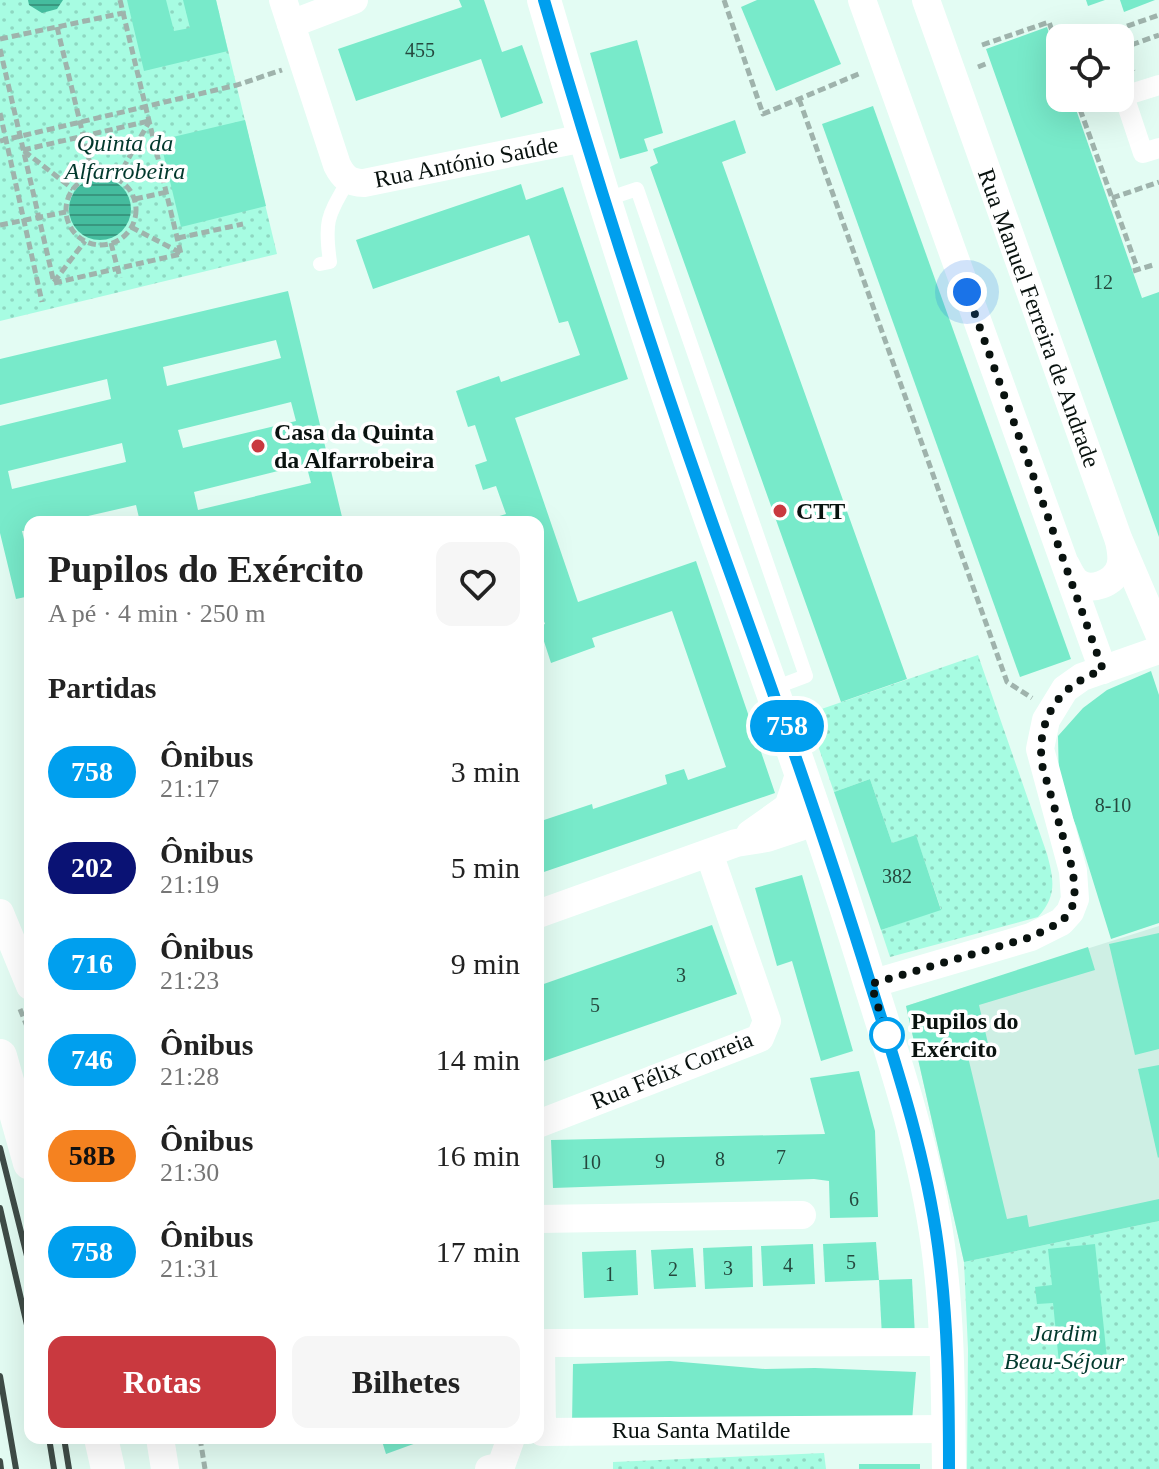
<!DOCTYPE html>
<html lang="pt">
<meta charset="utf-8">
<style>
body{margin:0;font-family:Georgia,serif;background:#f6f6f6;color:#222;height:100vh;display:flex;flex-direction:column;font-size:30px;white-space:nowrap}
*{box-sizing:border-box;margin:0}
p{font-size:26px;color:#767676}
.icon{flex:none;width:44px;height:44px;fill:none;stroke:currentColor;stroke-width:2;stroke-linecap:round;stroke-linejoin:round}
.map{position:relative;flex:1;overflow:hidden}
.details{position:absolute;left:24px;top:516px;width:520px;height:928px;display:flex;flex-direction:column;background:#fff;border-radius:16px;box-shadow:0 8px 32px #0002}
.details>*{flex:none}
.badge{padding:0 16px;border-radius:26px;font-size:28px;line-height:52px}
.fabs{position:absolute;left:1046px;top:24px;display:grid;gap:16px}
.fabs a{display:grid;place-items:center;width:88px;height:88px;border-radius:16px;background:#fff;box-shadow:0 8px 32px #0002;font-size:40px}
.you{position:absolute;width:40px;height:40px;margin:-20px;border:6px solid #fff;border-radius:50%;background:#1a73e8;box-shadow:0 0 0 12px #1a73e833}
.map>.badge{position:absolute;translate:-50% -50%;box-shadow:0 0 0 4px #fff}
h2{padding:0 24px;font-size:30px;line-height:72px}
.round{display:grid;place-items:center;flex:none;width:84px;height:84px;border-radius:16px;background:#f6f6f6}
.summary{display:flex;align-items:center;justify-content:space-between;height:136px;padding:0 24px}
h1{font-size:38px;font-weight:700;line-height:60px}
.button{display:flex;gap:16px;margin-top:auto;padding:16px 24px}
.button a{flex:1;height:92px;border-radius:16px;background:#c9393f;color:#fff;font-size:32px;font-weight:700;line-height:92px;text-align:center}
.button a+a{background:#f6f6f6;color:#222}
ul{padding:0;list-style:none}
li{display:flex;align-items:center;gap:24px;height:96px;padding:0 24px}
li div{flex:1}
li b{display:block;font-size:30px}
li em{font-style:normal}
li .badge{min-width:88px;font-weight:700;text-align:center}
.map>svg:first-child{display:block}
</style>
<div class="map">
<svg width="1159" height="1469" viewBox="0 0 1159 1469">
<defs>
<pattern id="green-dots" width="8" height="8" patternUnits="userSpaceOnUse" patternTransform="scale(2)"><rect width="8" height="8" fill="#a7fce2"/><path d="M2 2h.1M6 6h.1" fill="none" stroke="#8ed7c1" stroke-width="1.8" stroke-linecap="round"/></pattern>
<pattern id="water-rules" width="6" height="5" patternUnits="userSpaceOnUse" patternTransform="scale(2)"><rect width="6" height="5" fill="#45bc9e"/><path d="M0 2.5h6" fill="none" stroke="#38977f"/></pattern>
</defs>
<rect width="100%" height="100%" fill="#e3fcf3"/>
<path fill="#ceefe4" d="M1159,926v295l-195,41 -58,-256z"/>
<g fill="url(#green-dots)">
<path d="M0,0h216l61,254 -277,67z"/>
<path d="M978,655l69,199c7,26 10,42 -9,63l-148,40 -9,-27 60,-21 -25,-73 -24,7 -22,-64 -36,13 -27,-78z"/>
<path d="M1159,1221v248h-192l1,-120 -4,-87z"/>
<path d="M824,1453l2,16h-213v-7z"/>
</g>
<g fill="url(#water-rules)">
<path d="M28,0h35l-6,9 -15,4 -13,-8z"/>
<circle cx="100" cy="209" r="31"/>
</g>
<g fill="#78eaca" fill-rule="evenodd">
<path d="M127,0h39l8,31 16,-3 -7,-28h33l12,51 -84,20z"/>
<path d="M459,0h25l18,52 20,-7 21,58 -42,15 -20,-59 -125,42 -18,-52 124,-42z"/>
<path d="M757,0h57l27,64 -65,27 -35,-84z"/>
<path d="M1086,0h19l-17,6z"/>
<path d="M1120,0h35l-31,12z"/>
<path d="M1047,27l13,38v33h12l70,200 17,-6v245l-173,-488z"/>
<path d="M637,40l26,93 -19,6 4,12 -28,8 -30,-106z"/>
<path d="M873,106l198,553 -51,18 -198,-553z"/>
<path d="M245,120l21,86 -85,21 -21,-87z"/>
<path d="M735,120l11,33 -24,9 185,517 -66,23 -191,-535 8,-4 -5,-14z"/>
<path d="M521,184l5,16 37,-13 65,192 -113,39 63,184 118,-41 79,232 -237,81v-52l54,-18 1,5 74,-25 -2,-9 19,-6 4,11 38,-13 -54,-156 -80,27 3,9 -44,16 -12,-37 6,-2 -7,-19v-83h-44l-1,-4 13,-4 -10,-28 -13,4 -8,-25 12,-4 -12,-36 -7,2 -12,-36 43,-15 2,6 79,-27 -12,-34 -9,2 -30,-88 -156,54 -17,-49z"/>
<path d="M288,291l55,230 -203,1 -4,-17 -74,17h-32v8l-8,1 5,21 3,-1v45l-14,3 -16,-66v-107l111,-27 -4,-20 -107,26v-46zM276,340l5,18 -114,28 -4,-19zM291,402l5,19 -113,27 -5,-18zM122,443l4,19 -114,27 -4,-18zM306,464l5,19 -113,27 -4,-18z"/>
<path d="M1151,671l8,24v228l-48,16 -35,-113 -17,-43 -1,-47 25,-28 24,-18z"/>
<path d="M870,779l22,64 24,-8 25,75 -60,20 -47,-138z"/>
<path d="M802,875l51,176 -32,10 -29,-100 -15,5 -22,-78z"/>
<path d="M712,925l25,69 -199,69v-77z"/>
<path d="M1159,933v116l-24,6 -26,-111z"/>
<path d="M1088,947l7,23 -116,35 11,47 -22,5 39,162 20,-4 2,12 130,-28v22l-195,41 -58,-256z"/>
<path d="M1159,1065v92l-1,1 -20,-89z"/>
<path d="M859,1071l16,60 3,86 -48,1 -1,-37 -15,-2 -261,9 -2,-48 274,-6 -15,-56z"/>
<path d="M876,1242l3,38 -54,2 -2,-38z"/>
<path d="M813,1244l2,40 -52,2 -2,-40z"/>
<path d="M1095,1244l12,114 -48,5 -6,-60 -16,1 -2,-17 17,-2 -4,-36z"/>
<path d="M752,1246l1,41 -48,2 -2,-41z"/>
<path d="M693,1248l3,39 -42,2 -3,-39z"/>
<path d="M636,1250l2,45 -54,3 -2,-46z"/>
<path d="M912,1279l3,57 -33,1 -3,-57z"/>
<path d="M670,1361l95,8 50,-1 101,4 -4,49 -340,4 1,-61z"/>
<path d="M381,1438h49l-44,16z"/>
<rect x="859" y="1464" width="61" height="5"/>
</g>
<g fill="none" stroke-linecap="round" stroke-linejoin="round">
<g stroke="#9fb3ac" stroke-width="5" stroke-dasharray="8 4" stroke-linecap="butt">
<path d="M120,0l61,254"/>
<path d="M724,0l39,114 98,-41"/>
<path d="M57,27l36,149"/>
<path d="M1093,38l66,-23"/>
<path d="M0,39l123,-26"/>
<path d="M982,45l67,-23 11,32"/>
<path d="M1125,48l8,23"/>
<path d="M0,49l54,234"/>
<path d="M1120,49l39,-14"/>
<path d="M978,67l10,-4"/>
<path d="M1076,98l62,172"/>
<path d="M799,99l208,583 25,16"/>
<path d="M0,113l42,189"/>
<path d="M0,141l237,-56 45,-15"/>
<path d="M23,150l126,-29"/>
<path d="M24,151l49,38"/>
<circle cx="101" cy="210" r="35"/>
<path d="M117,179l32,-57"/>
<path d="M1112,198l47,-16"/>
<path d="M135,199l32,-7"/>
<path d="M0,225l66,-13"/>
<path d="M131,227l50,26"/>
<path d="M178,238l65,-14"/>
<path d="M111,243l9,35"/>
<path d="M1133,271l20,-6"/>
<path d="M54,282l31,-41"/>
<path d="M54,283l127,-29"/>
<path d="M20,1009l10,25"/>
<path d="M200,1438l5,31"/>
</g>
<g stroke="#fff" stroke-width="14">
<path d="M604,200l33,-11 169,487 -32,12"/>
<path d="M320,264l10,-2c-6,-42 -2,-46 18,-81"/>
</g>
<path stroke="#fff" stroke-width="20" d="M1159,85l-35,11 19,57 16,-5"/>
<g stroke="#fff" stroke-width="28">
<path d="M283,0l54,165c6,12 12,18 27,18l220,-45"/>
<path d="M862,0l241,670"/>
<path d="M926,0l192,538 41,96"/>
<path d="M291,24l63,-24"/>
<path d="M1066,565c3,6 6,13 11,17 13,11 38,1 43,-15 3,-8 1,-17 -1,-26"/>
<path d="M750,834l38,-27 13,-38"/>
<path d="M0,913l30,73"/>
<path d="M538,914l198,-71 31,-5 51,-17"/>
<path d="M871,984l160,-47 30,-15 9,-10 5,-13 -2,-28 -33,-122 6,-29 19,-31 17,-12 77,-27"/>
<path d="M538,1124l222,-86 7,-17 -58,-168"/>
<path d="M538,1219l264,-4"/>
<path d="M946,1342l-405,1 1,89 406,-3"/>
<path d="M160,1438l5,31"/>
<path d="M489,1469l12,-3 10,-28"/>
</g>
<g stroke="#fff" stroke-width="34">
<path d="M544,0c53,182 111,363 175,542 53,147 106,294 152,444 27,85 55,171 67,260 10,74 10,149 11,223"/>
<path d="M0,1056l30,107"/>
<path d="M101,1438l7,31"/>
</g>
<g stroke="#3f4c47" stroke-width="6">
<path d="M0,1148l30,120"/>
<path d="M0,1208l30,130"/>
<path d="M0,1376l16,93"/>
<path d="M49,1438l5,31"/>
<path d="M64,1438l5,31"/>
<path d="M0,1461l1,8"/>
</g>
</g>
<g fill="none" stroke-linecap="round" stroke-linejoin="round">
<defs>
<path id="line" d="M544,0c53,182 111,363 175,542 53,147 106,294 152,444 27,85 55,171 67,260 10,74 11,149 11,223"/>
</defs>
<use href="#line" stroke="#fff" stroke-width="18"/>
<use href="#line" stroke="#009fee" stroke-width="12"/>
<path stroke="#09120f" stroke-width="8" stroke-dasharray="0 14.4" d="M887,1035l-16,-51 160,-47 30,-15 9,-10 5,-13 -2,-28 -31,-106c-6,-48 18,-80 61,-95l-136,-378"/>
</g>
<g fill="#c9393f" stroke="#fff" stroke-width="3">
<circle cx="258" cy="446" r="8"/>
<circle cx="780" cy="511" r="8"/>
</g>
<circle fill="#fff" stroke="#009fee" stroke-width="4" cx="887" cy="1035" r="16"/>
<g text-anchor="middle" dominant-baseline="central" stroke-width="7" stroke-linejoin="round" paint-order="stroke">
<g font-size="20" fill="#25483e">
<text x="420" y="50">455</text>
<text x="1103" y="282">12</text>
<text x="1113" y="805">8-10</text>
<text x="897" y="876">382</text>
<text x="681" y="975">3</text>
<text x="595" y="1005">5</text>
<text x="781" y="1157">7</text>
<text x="720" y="1159">8</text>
<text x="660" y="1161">9</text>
<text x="591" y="1162">10</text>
<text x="854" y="1199">6</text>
<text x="851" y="1262">5</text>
<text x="788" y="1265">4</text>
<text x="728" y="1268">3</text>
<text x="673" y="1269">2</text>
<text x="610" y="1274">1</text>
</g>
<g font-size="24" font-style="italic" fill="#02392d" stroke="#fff">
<text x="125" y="143">Quinta da<tspan x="125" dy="28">Alfarrobeira</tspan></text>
<text x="1064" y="1333">Jardim<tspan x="1064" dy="28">Beau-Séjour</tspan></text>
</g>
<g font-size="24" fill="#09120f" stroke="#fff">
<text transform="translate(466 162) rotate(-11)">Rua António Saúde</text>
<text transform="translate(1039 318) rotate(70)">Rua Manuel Ferreira de Andrade</text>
<text transform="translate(672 1070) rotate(-22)">Rua Félix Correia</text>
<text x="701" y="1430">Rua Santa Matilde</text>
</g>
<g font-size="24" font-weight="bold" fill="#09120f" stroke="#fff" text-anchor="start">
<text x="274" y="432">Casa da Quinta<tspan x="274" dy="28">da Alfarrobeira</tspan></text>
<text x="796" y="511">CTT</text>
</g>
<g font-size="24" font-weight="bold" fill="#09120f" stroke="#fff" text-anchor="start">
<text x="911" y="1021">Pupilos do<tspan x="911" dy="28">Exército</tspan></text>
</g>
</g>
</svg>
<div class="fabs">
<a><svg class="icon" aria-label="locate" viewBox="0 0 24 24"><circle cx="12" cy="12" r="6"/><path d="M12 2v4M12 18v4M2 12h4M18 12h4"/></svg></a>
</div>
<div class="you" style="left:967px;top:292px"></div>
<b class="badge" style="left:787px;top:726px;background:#009fee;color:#fff">758</b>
<section class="details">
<div class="summary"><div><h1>Pupilos do Exército</h1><p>A pé · 4 min · 250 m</p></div><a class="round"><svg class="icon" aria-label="heart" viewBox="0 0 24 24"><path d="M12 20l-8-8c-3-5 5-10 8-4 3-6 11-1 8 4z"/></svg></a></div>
<h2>Partidas</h2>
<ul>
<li><span class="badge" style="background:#009fee;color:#fff">758</span><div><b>Ônibus</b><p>21:17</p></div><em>3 min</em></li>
<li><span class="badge" style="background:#0a1274;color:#fff">202</span><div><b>Ônibus</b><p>21:19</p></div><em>5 min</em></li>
<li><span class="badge" style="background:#009fee;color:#fff">716</span><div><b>Ônibus</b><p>21:23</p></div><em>9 min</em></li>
<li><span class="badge" style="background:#009fee;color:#fff">746</span><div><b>Ônibus</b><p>21:28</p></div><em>14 min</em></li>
<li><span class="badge" style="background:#f58220;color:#111">58B</span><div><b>Ônibus</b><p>21:30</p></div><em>16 min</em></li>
<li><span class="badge" style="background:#009fee;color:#fff">758</span><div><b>Ônibus</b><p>21:31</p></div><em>17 min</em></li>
</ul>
<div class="button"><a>Rotas</a><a>Bilhetes</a></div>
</section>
</div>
